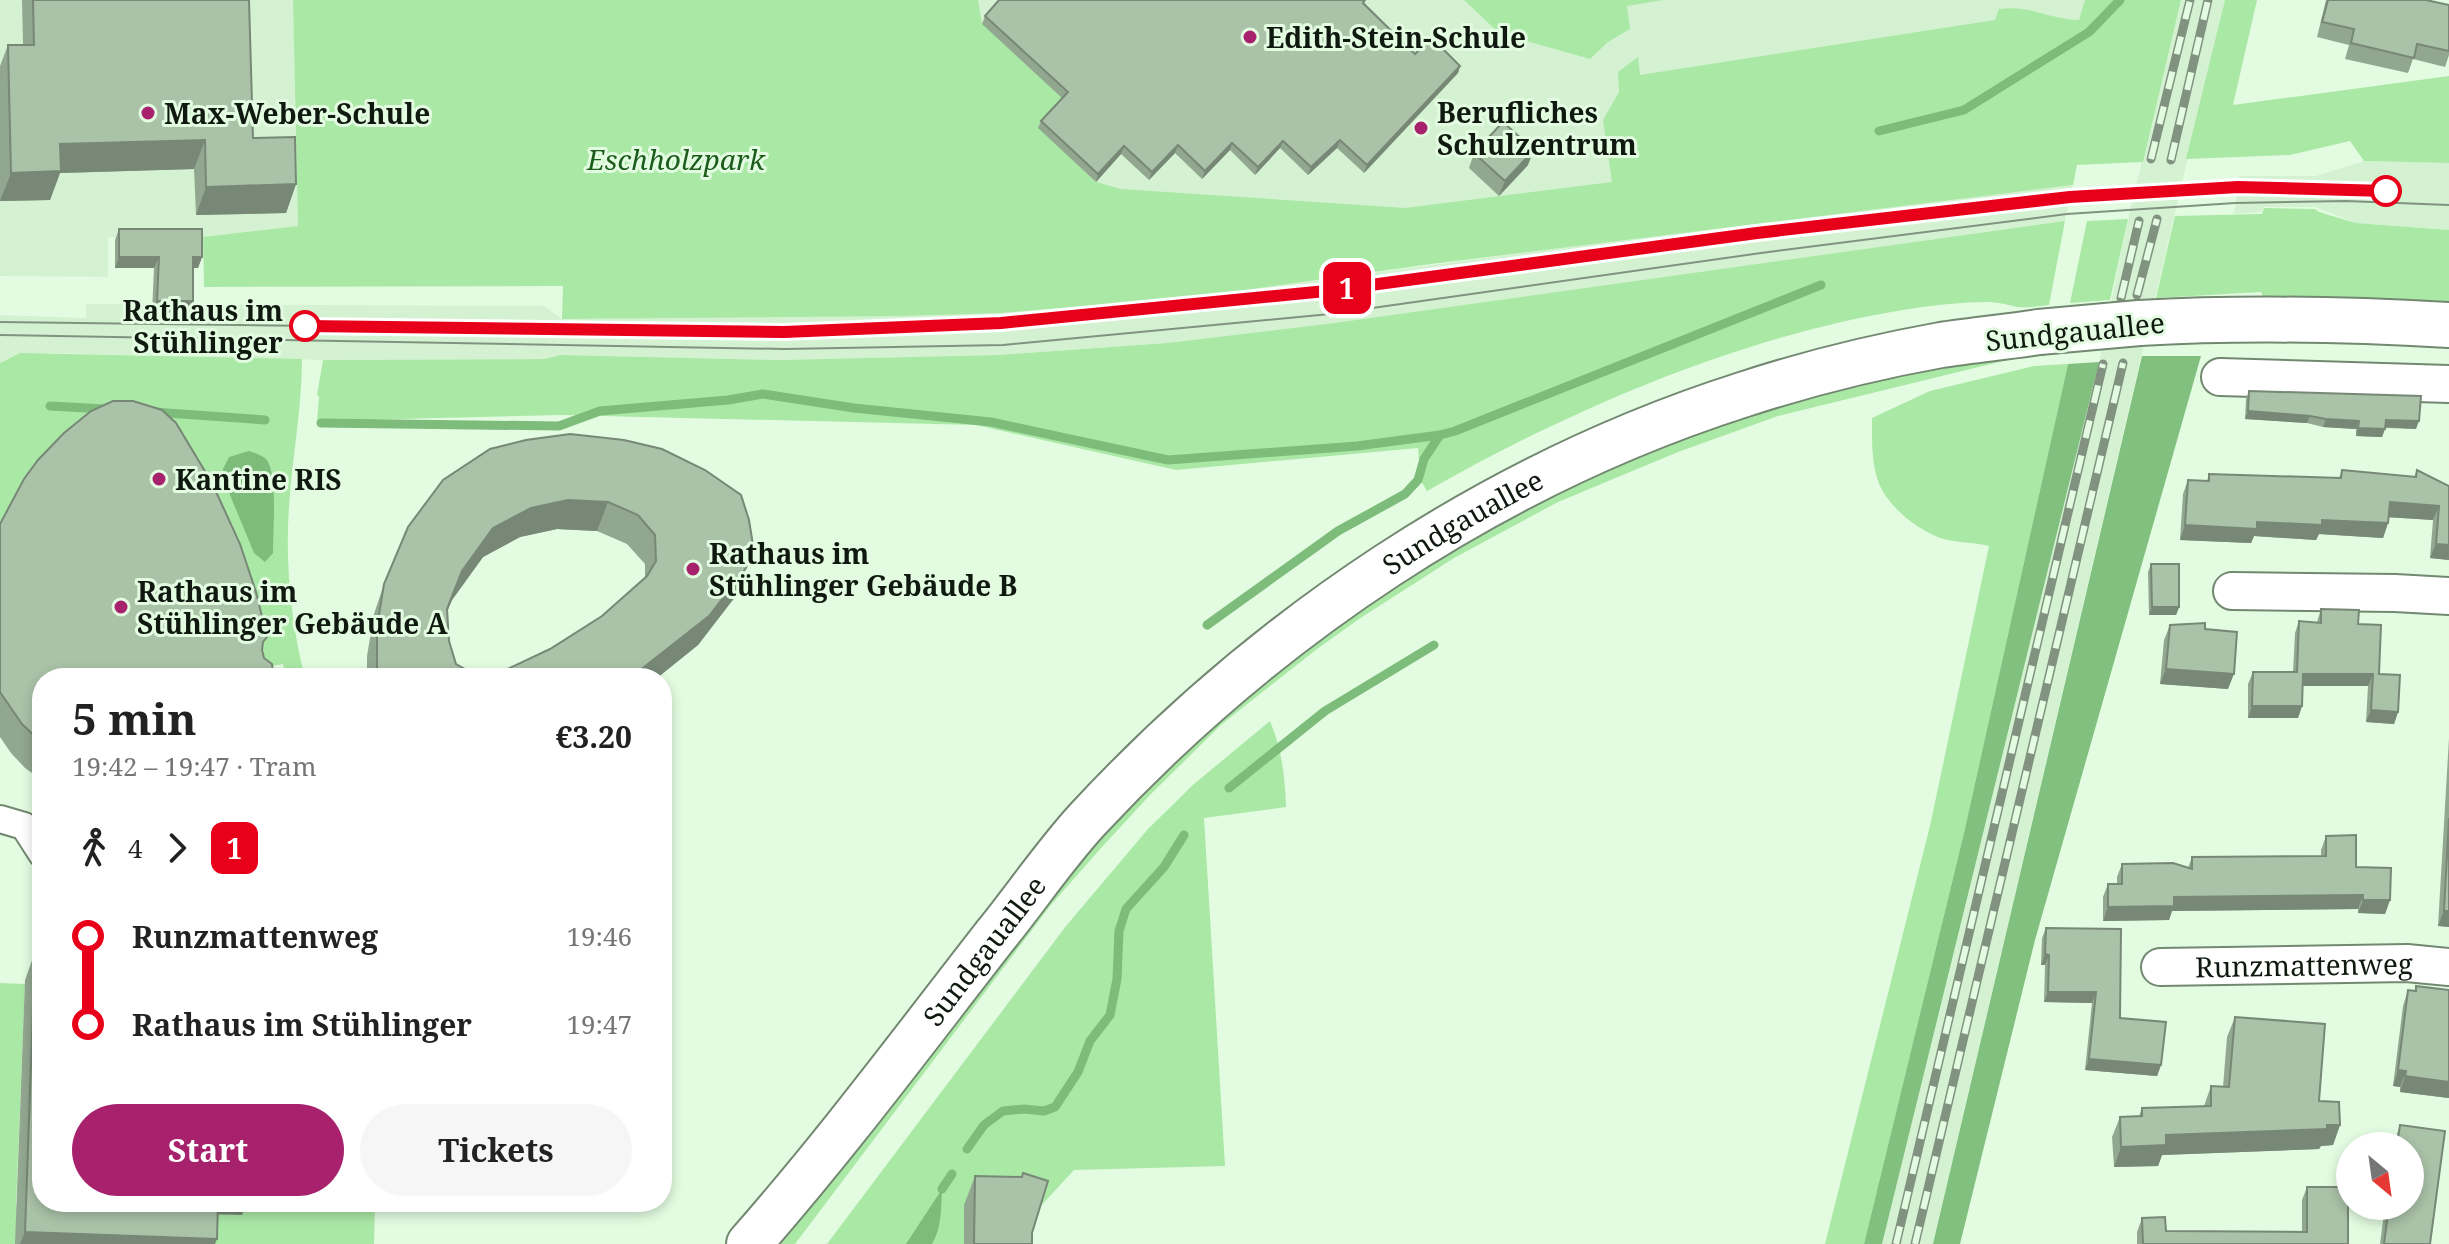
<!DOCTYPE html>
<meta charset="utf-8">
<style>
body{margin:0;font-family:"Noto Serif",serif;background:#f6f6f6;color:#222;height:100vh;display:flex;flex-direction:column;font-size:30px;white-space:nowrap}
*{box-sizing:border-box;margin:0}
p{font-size:26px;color:#767676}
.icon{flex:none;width:44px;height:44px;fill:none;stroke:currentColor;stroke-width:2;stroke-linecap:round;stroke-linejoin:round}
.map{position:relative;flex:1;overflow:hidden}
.sheet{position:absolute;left:32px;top:668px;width:640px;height:544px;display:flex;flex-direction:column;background:#fff;border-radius:32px;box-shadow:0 4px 12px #0003}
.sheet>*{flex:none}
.badge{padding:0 16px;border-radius:12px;font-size:28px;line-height:52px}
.needle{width:52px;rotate:151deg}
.buttons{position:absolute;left:2336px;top:1132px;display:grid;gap:16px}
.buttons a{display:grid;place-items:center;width:88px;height:88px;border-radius:50%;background:#fff;box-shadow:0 4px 12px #0003;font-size:40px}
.map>.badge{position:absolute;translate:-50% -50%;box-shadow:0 0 0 4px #fff}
.legs{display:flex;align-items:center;gap:12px;height:88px;padding:0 40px;font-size:26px}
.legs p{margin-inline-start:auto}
.headline{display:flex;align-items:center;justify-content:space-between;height:136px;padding:0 40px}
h1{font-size:44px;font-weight:700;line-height:60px}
.action{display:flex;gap:16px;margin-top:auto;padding:16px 40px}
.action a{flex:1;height:92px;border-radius:48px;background:#a7216c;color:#fff;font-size:32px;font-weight:700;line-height:92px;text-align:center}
.action a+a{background:#f6f6f6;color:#222}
ul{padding:0 40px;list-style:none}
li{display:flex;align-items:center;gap:28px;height:88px;font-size:30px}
li i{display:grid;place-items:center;width:12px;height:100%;margin:0 10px;background:currentColor}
li i::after{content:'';width:20px;height:20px;margin:-10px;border:6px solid;border-radius:50%;background:#fff}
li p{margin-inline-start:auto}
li:first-child i{background:linear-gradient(#0000 50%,currentColor 0)}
li:last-child i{background:linear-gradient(currentColor 50%,#0000 0)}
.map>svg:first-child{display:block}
</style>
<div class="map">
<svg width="2449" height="1244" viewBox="0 0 2449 1244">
<rect width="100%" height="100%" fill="#e3fce1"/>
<g fill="#d4f2d1">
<path d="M0,0h293l5,226 -95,11h-95v40l-108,-1z"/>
<path d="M815,0h1270l-5,20 -107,129 -975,126z"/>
<path d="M2181,0h44l-292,1244h-51l217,-882 29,-143z"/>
<path d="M2364,161l85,2v67l-93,-7 -41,-16h-51l-2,5 -28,2 5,-38h77z"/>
<path d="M2073,185l-8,36 -731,102 -167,20 -169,12 -219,5 -218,-5 -17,4 -221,1 -272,-7 -45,6 -6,4v-48l86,3v-14l458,2 18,13 438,-6 161,-12 601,-80z"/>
</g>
<g fill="#aae8a6">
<path d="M293,0h685l4,24 108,49 -51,55 57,54 25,7 284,19 207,-26 -9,-62 16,-28 -1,-20 20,-15 2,18 355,-55 4,-11c31,-4 50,10 80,11l6,-20h96l-38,162 -66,3 -4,20 -642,79 -243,34 -188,15 -100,3 -338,3 1,-33 -359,1 -1,-50 95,-11z"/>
<path d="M1464,0h199l-36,6 3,23 -22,13 -18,17 -91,-26z"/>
<path d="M2225,0h32l-24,105 216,-29v87l-85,-2 -14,-20 -60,14 -104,4z"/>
<path d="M2264,208l51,1 4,3 37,11 93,7v78l-184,-7 -4,-9 -105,6 19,-82 87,-2z"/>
<path d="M2128,219l-18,81 -40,3 17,-82z"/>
<path d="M2065,221l-16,84c-10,1 -21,3 -31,2 -10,-2 -20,-5 -30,-5 -25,0 -53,3 -79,7 -166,26 -336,99 -482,182l-6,-10 -3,-33 -242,22 -200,-45 -415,-10 -244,6 2,-25 -2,-1 6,-35 221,-1 17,-4 218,5 219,-5 169,-12 167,-20z"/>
<path d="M20,353l282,6c0,50 -10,99 -13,148 -4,56 2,116 16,171h-19l-3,-14 -26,5 -257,-137v-169z"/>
<path d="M2036,353l-258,63 -100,36 -120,50 -104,56 -95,61 -42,30 -95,75 -73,72 -47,51 -52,59 -255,338h-19l295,-386 222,-212 242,-151 128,-54 234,-72z"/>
<path d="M2068,364l-104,469 -100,411h-39l105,-418 59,-280c-15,-4 -34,-3 -49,-8 -23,-9 -50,-30 -60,-52 -9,-21 -8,-47 -8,-68l58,-27 104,-25z"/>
<path d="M1270,721c12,28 15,56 16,86l-82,11 21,348 -151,4 -37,40 -73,34h-137l239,-318 82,-97 46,-45z"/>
<path d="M0,983l25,1 -9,222 225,9 2,-13h132l-1,42h-374z"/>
</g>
<g fill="#81c07e">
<path d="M2142,356h59l-166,584 -75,304h-27z"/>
<path d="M2099,362l-217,882h-18l100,-411 104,-469z"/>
</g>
<g fill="#7dbc7a">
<path d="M249,451c8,3 17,5 20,13 8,18 4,68 4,89l-8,9 -11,-9 -31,-75v-9l6,-12z"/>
<path d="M942,1189c-1,18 0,39 -10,55h-26z"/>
</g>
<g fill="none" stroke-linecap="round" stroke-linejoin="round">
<g stroke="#7dbc7a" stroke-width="9">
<path d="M1879,131l85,-21 125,-78 31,-32"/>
<path d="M50,406l56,3"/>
<path d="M153,412l112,8"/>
<path d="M321,423l238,3 41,-15 128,-11 35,-6 91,14 137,14 177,38 189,-14 83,-11 15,-4 366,-146"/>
<path d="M1207,625l131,-94 67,-37 13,-14 6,-21 16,-24"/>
<path d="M1229,788l96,-77 109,-66"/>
<path d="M967,1149l17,-24 19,-14 21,-2 20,2 11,-4 23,-35 12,-31 20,-26 7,-36 2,-48 7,-22 38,-42 20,-32"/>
<path d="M942,1189l10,-15"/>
</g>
<defs>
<path id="pedestrian" d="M0,819l24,7 18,28"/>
<g id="minor">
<path d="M2220,377l229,7"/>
<path d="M2232,591l163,2 54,3"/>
<path id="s1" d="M2160,967l247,-4 42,4"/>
</g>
<g id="tertiary">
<path d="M2139,323c106,-6 204,-4 310,2"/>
<path id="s2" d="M749,1244c87,-99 165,-204 246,-308 31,-38 59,-80 92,-116 178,-192 405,-345 655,-425 64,-21 132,-38 199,-50 32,-5 65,-8 98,-13"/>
</g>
</defs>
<use href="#pedestrian" stroke="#728870" stroke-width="30"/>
<use href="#minor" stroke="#728870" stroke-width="40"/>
<use href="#tertiary" stroke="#728870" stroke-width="48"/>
<use href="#pedestrian" stroke="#fff" stroke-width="26"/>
<use href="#minor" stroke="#fff" stroke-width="36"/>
<use href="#tertiary" stroke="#fff" stroke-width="44"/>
<g stroke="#819380" stroke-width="2">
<path d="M0,322l784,10 217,-9 325,-32 431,-58 313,-36 168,-10 127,3"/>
<path d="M0,335l785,14 218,-4 327,-31 431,-61 306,-39 168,-11 111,-2 103,4"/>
</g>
<defs>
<g id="rail">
<path d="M2151,159l39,-159"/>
<path d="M2171,160l37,-160"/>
<path d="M2137,295l20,-76"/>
<path d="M2121,298l18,-77"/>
<path d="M1896,1244l207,-880"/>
<path d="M1915,1244l208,-881"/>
</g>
</defs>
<use href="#rail" stroke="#819380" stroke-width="9"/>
<use href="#rail" stroke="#e3fce1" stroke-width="6" stroke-dasharray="18" stroke-linecap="butt"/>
<defs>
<path id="tertiary-bridge" d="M2039,332l100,-9"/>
</defs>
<use href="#tertiary-bridge" stroke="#728870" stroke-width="48" stroke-linecap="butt"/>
<use href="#tertiary-bridge" stroke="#fff" stroke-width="44"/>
</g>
<g fill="#92a790" fill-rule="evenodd">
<path d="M22,0h227l4,138 43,46 -10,29 -90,2 -2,-46 -134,4 -10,27 -50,1v-135l8,-21h15z"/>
<path d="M2326,0h100l23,5v50l-4,12 -32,-8 -5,14 -63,-14 4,-14 -32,-8z"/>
<path d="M1365,5l50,49 45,12 -2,7 -94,100 -27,-25 -29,27 -28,-27 -25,27 -25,-25 -28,29 -27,-26 -26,27 -28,-26 -25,28 -58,-54 3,-7 21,-23 -80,-74 3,-8z"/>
<path d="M1474,153l54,12 -29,31 -30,-28z"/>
<path d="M119,229l83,28 -4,11h-5v33l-4,11 -37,1 2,-45h-39v-28z"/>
<path d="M2249,391l167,38 -31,-1 -3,9 -26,-1v-7l-33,-2 -16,-4 -62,-4 1,-20z"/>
<path d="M526,440l220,128 -11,29 -37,48 -41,33h-290v-22l7,-42 10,-30zM557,529l40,2 30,13 18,20v14l-43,38 -52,33 -51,24 -25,1 -18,-10 -7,-23 -2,-29 5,-12 31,-43 37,-20z"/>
<path d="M2342,470l72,7 3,-7 32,16v74l-19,-2 3,-38 -44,-3 -1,6 -5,15 -64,-4 -3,6 -62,-4 -3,7 -71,-3 3,-46 5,-14 19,1 2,-7 130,4z"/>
<path d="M0,524l262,127 -220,27v102l-17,-12 -14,-15 -11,-16z"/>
<path d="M2151,564l28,43 -3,8h-27l-1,-43z"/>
<path d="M2321,609l37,15 21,50 19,38 -4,12 -28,-2 2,-36h-65l-1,20 -4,12h-50v-34l5,-12h40l2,-39 4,-12 18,1z"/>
<path d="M2170,625l35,4 23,60 -68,-5 4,-44z"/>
<path d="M2449,738v189l-11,-1z"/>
<path d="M2326,836l64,64 -5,14 -27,-1v-4l-186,2 -3,9 -66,1v-24l5,-13h9v-7l5,-13 66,4 4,-11 129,-1v-6z"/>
<path d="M2046,928l115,137 -4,11 -72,-6 7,-67 -48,-1 1,-37h-4l1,-27z"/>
<path d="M35,952l7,250 200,13 -25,-1 -2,30h-200l10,-264z"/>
<path d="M2416,986l33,4v108l-49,-6v-5l-7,-1 10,-80 5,-16 6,1z"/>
<path d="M2235,1017l84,84 21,24 -7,20 -12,1 -2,3 -157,6 -4,11 -44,1 -2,-30 8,-20 19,-1 3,-8 62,-2 7,-20 12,1 4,-50z"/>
<path d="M2400,1125l45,6 -15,113h-50l5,-38h25v-60h-17z"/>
<path d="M975,1176l57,57v11h-68v-39z"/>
<path d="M2307,1187l41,57h-211v-12l5,-14 24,13 136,1v-32z"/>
</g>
<g fill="#778876">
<path d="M1460,66l-2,7 -94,100 3,-8z"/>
<path d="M205,140l-11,29 -134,4 -10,27 -50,1 11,-28 49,-29z"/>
<path d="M1340,140l-3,8 -29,27 3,-8z"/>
<path d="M1283,141l-3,7 -25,27 3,-8z"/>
<path d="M1232,143l-2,7 -28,29 3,-8z"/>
<path d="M1178,145l-3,8 -26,27 3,-8z"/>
<path d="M1124,146l-3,8 -25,28 2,-8z"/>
<path d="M1534,150l-6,15 -29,31 6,-15z"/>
<path d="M296,184l-10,29 -90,2 10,-28z"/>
<path d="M119,257h40l-5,11h-39z"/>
<path d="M193,257h9l-4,11h-9z"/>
<path d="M157,301h36l-4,11 -37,1z"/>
<path d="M2248,411l62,5 -3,7 -62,-4z"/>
<path d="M2326,419l33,2 -3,8 -33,-2z"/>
<path d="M2386,420l33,1 -3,8 -33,-2z"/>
<path d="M2358,428l27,1 -3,8 -26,-1z"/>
<path d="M568,500l40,2 -11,29 -40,-2 -37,8 -37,20 -31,43 -16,38 26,-67 31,-43 38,-20z"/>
<path d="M2390,502l49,4 -6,14 -49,-3z"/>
<path d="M2322,520l66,3 -5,15 -64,-4 -3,6 -62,-4 -3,7 -71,-3 5,-15z"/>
<path d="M2436,544l13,1v15l-19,-2z"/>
<path d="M746,568l-11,29 -37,48 -41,33h-27z"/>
<path d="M2152,607h27l-3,8h-27z"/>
<path d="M2166,669l68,5 -6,15 -68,-5z"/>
<path d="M2303,674h70l-5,12h-69z"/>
<path d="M2252,706h50l-4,12h-50z"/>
<path d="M2371,710l27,2 -4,12 -28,-2z"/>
<path d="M2363,895l-5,14 -186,2 -3,9 -66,1 5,-14 66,-10z"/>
<path d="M2363,900h27l-5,14 -27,-1z"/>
<path d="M2444,911h5v16l-11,-1z"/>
<path d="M2045,954l4,1 -4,10h-4z"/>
<path d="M2048,992h48l-4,11 -48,-1z"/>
<path d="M2089,1059l72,6 -4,11 -72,-6z"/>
<path d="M2398,1070l8,1 -6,16 -7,-1z"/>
<path d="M2405,1076l44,6v16l-49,-6z"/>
<path d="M2340,1125l-7,20 -12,1 -2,3 -157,6 -4,11 -44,1 7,-20 45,-12z"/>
<path d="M212,1202h35l-5,13 -34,-1z"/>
<path d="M25,1232l192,7 -2,5h-195z"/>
</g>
<g fill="#aac2a8" stroke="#778876" stroke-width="2" fill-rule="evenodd">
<path d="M33,0h216l4,138 42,-1 1,47 -90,3 -1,-47 -145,4 1,27 -50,2 -3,-128h26z"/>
<path d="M999,0h366l-2,3 52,51 16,-17 29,29 -93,99 -27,-25 -29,27 -28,-26 -25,26 -26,-24 -27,28 -27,-26 -26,27 -28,-26 -26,28 -57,-53 27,-29 -83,-76z"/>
<path d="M2328,0h98l23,5v46l-32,-7 -3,14 -63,-15 3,-14 -32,-7z"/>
<path d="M1503,122l31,28 -29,31 -31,-28z"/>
<path d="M119,229h83v28h-9v44h-36l2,-44h-40z"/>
<path d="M2249,391l172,5 -2,25 -33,-1 -1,9 -27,-1 1,-7 -33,-2 -16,-3 -62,-5z"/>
<path d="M113,401h20l29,9 14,13 36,60 28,61 16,48 11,45 -4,5 -1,8 2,8 8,6 2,14h-232v65l-20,-19 -22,-32v-168l24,-45 14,-19 26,-27 27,-22z"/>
<path d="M570,434l54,6 38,9 43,21 36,25 8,25 4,25 -7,23 -37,48 -79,62h-253v-51l7,-43 24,-57 35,-47 47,-31 36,-9zM568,500l40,2 30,13 17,20 1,26 -9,15 -45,40 -52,33 -51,24 -25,1 -18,-10 -7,-23 -2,-32 15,-38 31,-43 38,-20z"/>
<path d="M2342,470l74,7 1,-7 32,16v59l-13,-1 3,-38 -49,-4 -2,21 -66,-3v5l-65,-3v7l-72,-4 3,-45 21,1v-7l132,4z"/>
<path d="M2151,564h28v43h-27z"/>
<path d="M2321,609l38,1 -1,14 23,1 -2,49 21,1 -2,37 -27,-2 2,-36h-70l-1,32h-50l1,-34h44l2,-51 22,2z"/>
<path d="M2205,623v6l32,3 -3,42 -68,-5 4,-44z"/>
<path d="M2449,818v93h-5z"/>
<path d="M2356,835v32l35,1 -1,32h-27v-5l-189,2v9l-66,1v-23h14v-20l51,-1 19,6v-12l134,-1v-20z"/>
<path d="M2046,928l75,1 -1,89 46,4 -5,43 -72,-6 7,-67h-48l1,-37 -4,-1z"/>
<path d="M35,952h7v250h176l-1,37 -192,-7z"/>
<path d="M2416,986l33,4v92l-44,-6 1,-5 -8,-1 10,-80 8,1z"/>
<path d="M2235,1017l90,7 -6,77 20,1 1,23h-13v4l-161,6v10l-45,2 -1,-30 22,-1v-8l69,-2v-20l18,1z"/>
<path d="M2400,1125l45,6 -15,113h-46l5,-38h21v-60h-13z"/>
<path d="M1023,1173l25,8 -16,52v11h-58l1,-68 47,1z"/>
<path d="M2307,1187h41v57h-205l-1,-26 23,-1 1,14 141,1z"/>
</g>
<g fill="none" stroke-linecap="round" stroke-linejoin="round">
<defs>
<path id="line-1" d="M305,326l479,6 217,-9 325,-32 431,-58 313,-36 168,-10 148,4"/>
</defs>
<use href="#line-1" stroke="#fff" stroke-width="18"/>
<use href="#line-1" stroke="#e8001b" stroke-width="12"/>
</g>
<g fill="#a7216c" stroke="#e3fce1" stroke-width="3">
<circle cx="1250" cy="37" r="8"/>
<circle cx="148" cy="113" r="8"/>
<circle cx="1421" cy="128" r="8"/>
<circle cx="159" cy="479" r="8"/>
<circle cx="693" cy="569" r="8"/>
<circle cx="121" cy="607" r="8"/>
</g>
<g fill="#fff" stroke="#e8001b" stroke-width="4">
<circle cx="2386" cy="191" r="14"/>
<circle cx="305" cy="326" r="14"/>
</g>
<g text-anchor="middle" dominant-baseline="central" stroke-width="6" stroke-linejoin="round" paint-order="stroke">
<g font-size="28" font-weight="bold" fill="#101910" stroke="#e3fce1" text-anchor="start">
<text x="1266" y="37">Edith-Stein-Schule</text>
<text x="1437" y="112">Berufliches<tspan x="1437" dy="32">Schulzentrum</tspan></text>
<text x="164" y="113">Max-Weber-Schule</text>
<text x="175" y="479">Kantine RIS</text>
<text x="709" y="553">Rathaus im<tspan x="709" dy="32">Stühlinger Gebäude B</tspan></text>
<text x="137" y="591">Rathaus im<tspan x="137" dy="32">Stühlinger Gebäude A</tspan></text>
</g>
<g font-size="28" font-style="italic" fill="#1c5c1c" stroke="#e3fce1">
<text x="676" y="159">Eschholzpark</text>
</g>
<g font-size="28" font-weight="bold" fill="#101910" stroke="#e3fce1" text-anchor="end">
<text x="283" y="310">Rathaus im<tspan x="283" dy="32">Stühlinger</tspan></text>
</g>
<g font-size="28" fill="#101910" stroke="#e3fce1">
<text transform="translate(2075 331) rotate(-6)">Sundgauallee</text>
<text stroke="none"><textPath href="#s2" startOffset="1024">Sundgauallee</textPath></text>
<text stroke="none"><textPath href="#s2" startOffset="376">Sundgauallee</textPath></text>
<text stroke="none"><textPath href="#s1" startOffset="144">Runzmattenweg</textPath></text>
</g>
</g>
</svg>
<div class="buttons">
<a><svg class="needle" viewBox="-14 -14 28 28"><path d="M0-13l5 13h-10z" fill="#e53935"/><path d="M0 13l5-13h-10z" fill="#767676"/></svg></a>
</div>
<b class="badge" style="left:1347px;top:288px;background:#e8001b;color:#fff">1</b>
<section class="sheet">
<div class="headline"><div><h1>5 min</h1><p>19:42 – 19:47 · Tram</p></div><b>€3.20</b></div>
<div class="legs"><svg class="icon" aria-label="walk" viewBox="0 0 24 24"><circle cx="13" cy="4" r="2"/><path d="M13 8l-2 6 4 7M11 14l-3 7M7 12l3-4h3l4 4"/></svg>4<svg class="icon" aria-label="forward" viewBox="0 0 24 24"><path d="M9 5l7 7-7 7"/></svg><b class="badge" style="background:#e8001b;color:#fff">1</b></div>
<ul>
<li><i style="color:#e8001b"></i><b>Runzmattenweg</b><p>19:46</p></li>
<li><i style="color:#e8001b"></i><b>Rathaus im Stühlinger</b><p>19:47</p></li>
</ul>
<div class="action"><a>Start</a><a>Tickets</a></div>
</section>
</div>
